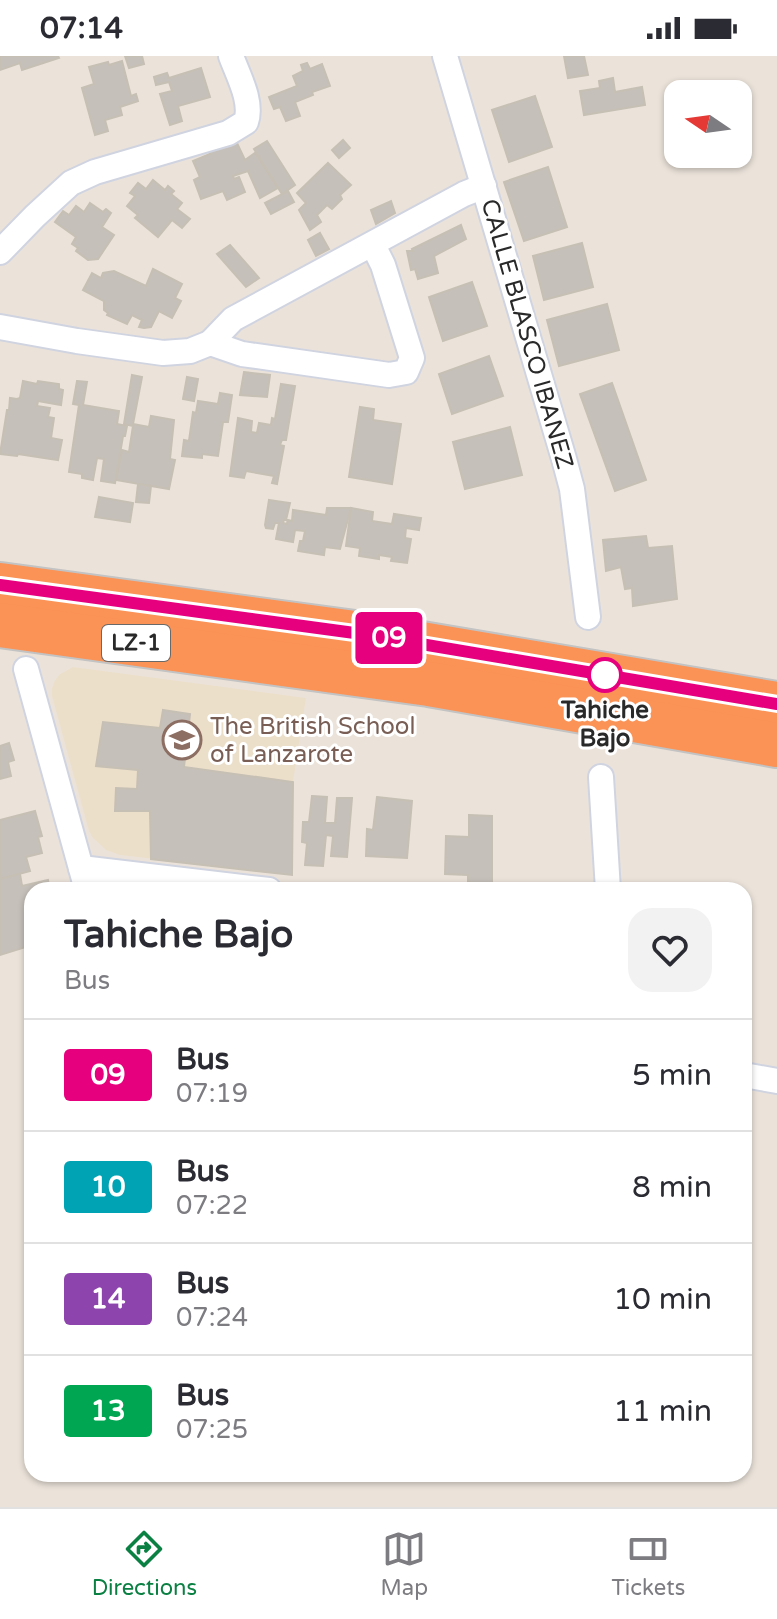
<!DOCTYPE html>
<style>
body{margin:0;font-family:"Varela Round",sans-serif;background:#f2f2f3;color:#2b2b33;height:100vh;display:flex;flex-direction:column;font-size:30px;white-space:nowrap}
*{box-sizing:border-box;margin:0}
p{font-size:26px;color:#7c7c81}
.icon{flex:none;width:44px;height:44px;fill:none;stroke:currentColor;stroke-width:2;stroke-linecap:round;stroke-linejoin:round}
.map{position:relative;flex:1;overflow:hidden}
.side{position:absolute;left:24px;top:826px;width:728px;height:600px;display:flex;flex-direction:column;background:#fff;border-radius:24px;box-shadow:0 2px 6px #0004}
.side>*{flex:none}
.badge{padding:0 16px;border-radius:6px;font-size:28px;line-height:52px}
.needle{width:52px;rotate:283deg}
.fabs{position:absolute;left:664px;top:24px;display:grid;gap:16px}
.fabs a{display:grid;place-items:center;width:88px;height:88px;border-radius:16px;background:#fff;box-shadow:0 2px 6px #0004;font-size:40px}
.map>.badge{position:absolute;translate:-50% -50%;box-shadow:0 0 0 4px #fff}
.round{display:grid;place-items:center;flex:none;width:84px;height:84px;border-radius:24px;background:#f2f2f3}
.headline{display:flex;align-items:center;justify-content:space-between;height:136px;padding:0 40px}
h1{font-size:38px;font-weight:700;line-height:60px}
ul{padding:0;list-style:none}
li{display:flex;align-items:center;gap:24px;height:112px;padding:0 40px;border-top:2px solid #e1e1e2}
li div{flex:1}
li b{display:block;font-size:30px}
li em{font-style:normal}
li .badge{min-width:88px;font-weight:700;text-align:center}
.status{display:flex;justify-content:space-between;align-items:center;height:56px;padding:0 40px;background:#fff;direction:ltr}
.status svg{height:22px;fill:currentColor}
.tab-bar{display:flex;justify-content:space-around;align-items:center;height:112px;border-top:2px solid #e1e1e2;background:#fff;font-size:22px;color:#7c7c81}
.tab-bar a{display:grid;justify-items:center;gap:4px}
.tab-bar .current{color:#0b8043}
.map>svg:first-child{display:block}
</style>
<div class="status"><b>07:14</b><svg viewBox="0 0 49 12"><path d="M0 12V9h3v3zM5 12V6h3v6zM10 12V3h3v9zM15 12V0h3v12zM26 1h20v11H26zM47 4h2v5h-2z"/></svg></div>
<div class="map">
<svg width="777" height="1451" viewBox="0 0 777 1451">
<rect width="100%" height="100%" fill="#ebe3da"/>
<path fill="#ecdfca" d="M73,611l233,31 -13,84 -1,93 -172,-20 -14,-5 -13,-12 -4,-7 -37,-135v-8l3,-8 5,-6z"/>
<g fill="#c6c0ba" stroke="#c6bfb4" stroke-width="2">
<path d="M0,0h58l1,2 -37,12 -2,-7 -20,7z"/>
<path d="M125,0h17l2,8 -15,4z"/>
<path d="M564,0h20l4,19 -20,3z"/>
<path d="M122,5l9,35 5,-2 2,7 -18,6 2,8 -17,5 3,11 -13,4 -13,-47 12,-4 -5,-17 19,-5 1,3z"/>
<path d="M307,7l3,6 12,-5 8,22 -18,6 1,3 -18,7 5,14 -14,5 -6,-14 -6,2 -5,-12 28,-11 -4,-10 10,-5 -2,-6z"/>
<path d="M201,12l9,29 -32,9 4,15 -12,4 -10,-31 12,-3 -3,-9 -13,3 -2,-8 13,-4 2,5z"/>
<path d="M613,22l2,14 27,-5 3,18 -61,10 -4,-24 20,-3 -1,-7z"/>
<path d="M535,40l17,51 -43,15 -17,-52z"/>
<path d="M343,84l7,8 -11,10 -7,-8z"/>
<path d="M236,85l9,19 10,-7 23,35 -18,10 -12,-27 -15,5 1,3 5,-2 6,15 -18,8 -4,-9 -22,8 -7,-19 6,-3 -7,-16 17,-7 -1,-2z"/>
<path d="M267,85l28,44 -13,9 -28,-45z"/>
<path d="M328,107l23,22 -11,10 2,4 -10,10 -5,-4 -10,10 4,7 -11,8 -11,-20 7,-7 -9,-10z"/>
<path d="M548,111l19,60 -43,14 -20,-59z"/>
<path d="M153,124l12,10 3,-4 6,5 -3,3 11,9 -5,6 13,10 -8,9 -10,-8 -14,17 -23,-19 3,-3 -11,-9 8,-10 -5,-3 8,-10 8,6z"/>
<path d="M288,135l6,11 -23,12 -6,-11z"/>
<path d="M391,145l4,12 -19,11 -5,-14z"/>
<path d="M90,147l13,9 3,-3 5,4 -9,14 12,8 -16,24 -10,1 -12,-9 2,-3 -6,-4 4,-7 -21,-15 8,-11 6,4 7,-9 8,6z"/>
<path d="M461,169l5,14 -32,17 4,17 -20,6 -3,-10 -4,1 -4,-19h6l-1,-2z"/>
<path d="M320,177l9,16 -13,7 -8,-16z"/>
<path d="M582,187l11,44 -49,13 -11,-44z"/>
<path d="M230,189l29,33 -13,9 -29,-33z"/>
<path d="M153,213l29,15 -7,14 6,3 -9,17 -13,-7 -8,16 -7,1 -5,-1 3,-7 -10,-5 -5,9 -20,-9 1,-2 -4,-3v-9l-21,-11 9,-17 9,5 2,-5 11,-2 32,15z"/>
<path d="M472,226l15,44 -44,15 -14,-44z"/>
<path d="M607,248l12,46 -60,16 -12,-46z"/>
<path d="M489,300l14,40 -51,18 -13,-40z"/>
<path d="M244,316l26,3 -3,22 -27,-2z"/>
<path d="M132,319l10,2 -9,47 16,3 2,-11 23,4 -4,39 5,1 -6,29 -53,-9 6,-30 7,2 4,-26 -9,-2z"/>
<path d="M187,321l11,2 -4,22 -11,-2z"/>
<path d="M23,325l14,3 1,-3 21,3v5l4,1 -2,15 -23,-4 -1,5 13,2 -2,9 6,1 -3,20 11,2 -4,20 -40,-6 -1,2 -17,-2 7,-44h2l1,-12 7,1 3,-1z"/>
<path d="M77,325l10,1 -4,23 36,6 -2,13 10,2 -2,10h-2l-8,47 -14,-2 3,-22 -7,-1 -4,22 -11,-2v-4l-13,-2 10,-67 -6,-1z"/>
<path d="M612,327l34,97 -31,11 -35,-97z"/>
<path d="M281,328l14,2 -9,54h-4l-2,5 4,1 -7,38 -5,-1 2,-7 -28,-5 -2,7 -14,-2 8,-58 14,3 -1,11 6,1 2,-10 12,2 1,-7 3,1z"/>
<path d="M220,337l12,2 -4,27h-5l-5,34 -16,-2v4l-20,-2 2,-16 5,1 4,-29 3,1 2,-12 20,3z"/>
<path d="M360,351l14,2 -1,11 28,4 -9,60 -43,-7z"/>
<path d="M510,371l12,48 -57,14 -12,-47z"/>
<path d="M138,428l13,2 -2,17 -13,-1z"/>
<path d="M99,441l34,6 -3,19 -35,-5z"/>
<path d="M269,444l21,3 -4,17 -2,-1 -1,4 4,1 1,-4 4,1 1,-11 33,5 1,-7h24l-11,41 -15,-2 -1,8 -26,-4 2,-10h3l2,-10 -10,-1 -2,12 -17,-3 3,-16h-4l-2,6 -7,-1 -1,-3z"/>
<path d="M351,452l22,4 -1,9 20,3 2,-10 27,4 -2,12 -13,-2 -1,10 6,1 -4,24 -16,-2 1,-4 -13,-2v4l-20,-3 1,-8 -14,-2z"/>
<path d="M646,480l2,12 24,-2 5,53 -44,7 -1,-18 -7,1 -4,-22 -15,4 -3,-31z"/>
<path d="M163,654l27,4 -6,53 109,15 -1,93 -141,-16 -1,-48h-35l1,-23 21,1 1,-19 -42,-4 7,-44 57,6z"/>
<path d="M9,687l5,17 -6,2 3,14 -11,3v-33z"/>
<path d="M312,740l15,1 -2,26h10l2,-25h15l-5,59 -16,-1 2,-20 -7,-1 -3,31 -18,-1 2,-22 -5,-1 1,-20h6z"/>
<path d="M377,741l35,4 -5,57 -41,-2 1,-27 6,1z"/>
<path d="M35,755l7,25 -4,1 4,16 -16,4 4,14 -30,8v-59z"/>
<path d="M469,759l23,1v69l-24,-3v-7l-23,-1 1,-38 23,1z"/>
<path d="M20,818l2,12 26,-6 2,10h-18v55l-32,10v-76z"/>
</g>
<g fill="none" stroke-linecap="round" stroke-linejoin="round">
<defs>
<g id="street">
<path d="M445,0l119,403 8,30 16,128"/>
<path d="M0,196l35,-36 36,-33 24,-11 133,-39 18,-11c7,-20 -8,-47 -15,-66"/>
<path d="M0,271l77,14 86,12 27,-2 20,-8 32,11 147,21 17,-3 6,-14 -29,-93 -10,-20"/>
<path d="M210,287l23,-24 231,-125 20,-8"/>
<path d="M26,613l61,221"/>
<path d="M601,721l7,113"/>
<path d="M81,812l188,22"/>
<path d="M744,1019l33,6"/>
</g>
<g id="highway">
<path d="M0,529l362,49 415,70"/>
<path d="M0,569l429,59 348,61"/>
</g>
</defs>
<use href="#street" stroke="#d0d4e1" stroke-width="28"/>
<use href="#highway" stroke="#c3c3c3" stroke-width="48"/>
<use href="#street" stroke="#fff" stroke-width="24"/>
<use href="#highway" stroke="#fb9256" stroke-width="44"/>
</g>
<g fill="none" stroke-linecap="round" stroke-linejoin="round">
<defs>
<path id="line" d="M0,529l362,49 415,70"/>
</defs>
<use href="#line" stroke="#fff" stroke-width="18"/>
<use href="#line" stroke="#e6007e" stroke-width="12"/>
</g>
<defs>
<symbol id="school-ring" viewBox="-11 -11 22 22"><circle r="9.5" fill="#fff" stroke="#8d6e63" stroke-width="1.5"/><path d="M0-5L7-2L0 1L-7-2ZM-4 1L0 2.5L4 1V4Q0 6-4 4Z" fill="#8d6e63"/></symbol>
</defs>
<g fill-rule="evenodd">
<use href="#school-ring" x="160" y="662" width="44" height="44"/>
</g>
<circle fill="#fff" stroke="#e6007e" stroke-width="4" cx="605" cy="619" r="16"/>
<g text-anchor="middle" dominant-baseline="central" stroke-width="6" stroke-linejoin="round" paint-order="stroke">
<rect fill="#fff" stroke="#696969" stroke-width="2" x="102" y="569" width="68" height="36" rx="6"/>
<g font-size="22" font-weight="bold" fill="#292929">
<text x="136" y="587">LZ-1</text>
</g>
<g font-size="24" fill="#292929" stroke="#fff">
<text transform="translate(527 278) rotate(74)">CALLE BLASCO IBANEZ</text>
</g>
<g font-size="24" font-weight="bold" fill="#292929" stroke="#fff">
<text x="605" y="654">Tahiche<tspan x="605" dy="28">Bajo</tspan></text>
</g>
<g font-size="24" fill="#785e54" stroke="#fff" text-anchor="start">
<text x="210" y="670">The British School<tspan x="210" dy="28">of Lanzarote</tspan></text>
</g>
</g>
</svg>
<div class="fabs">
<a><svg class="needle" viewBox="-14 -14 28 28"><path d="M0-13l5 13h-10z" fill="#e53935"/><path d="M0 13l5-13h-10z" fill="#7c7c81"/></svg></a>
</div>
<b class="badge" style="left:389px;top:582px;background:#e6007e;color:#fff">09</b>
<section class="side">
<div class="headline"><div><h1>Tahiche Bajo</h1><p>Bus</p></div><a class="round"><svg class="icon" aria-label="heart" viewBox="0 0 24 24"><path d="M12 20l-8-8c-3-5 5-10 8-4 3-6 11-1 8 4z"/></svg></a></div>
<ul>
<li><span class="badge" style="background:#e6007e;color:#fff">09</span><div><b>Bus</b><p>07:19</p></div><em>5 min</em></li>
<li><span class="badge" style="background:#00a3b4;color:#fff">10</span><div><b>Bus</b><p>07:22</p></div><em>8 min</em></li>
<li><span class="badge" style="background:#8e44ad;color:#fff">14</span><div><b>Bus</b><p>07:24</p></div><em>10 min</em></li>
<li><span class="badge" style="background:#00a651;color:#fff">13</span><div><b>Bus</b><p>07:25</p></div><em>11 min</em></li>
</ul>
</section>
</div>
<nav class="tab-bar">
<a class="current"><svg class="icon" aria-label="directions" viewBox="0 0 24 24"><path d="M12 3l9 9-9 9-9-9zM9 14v-3h6M13 9l2 2-2 2"/></svg>Directions</a>
<a><svg class="icon" aria-label="map" viewBox="0 0 24 24"><path d="M3 6l6-2 6 2 6-2v14l-6 2-6-2-6 2zM9 4v14M15 6v14"/></svg>Map</a>
<a><svg class="icon" aria-label="tickets" viewBox="0 0 24 24"><path d="M3 7h18v10H3zM15 7v10"/></svg>Tickets</a>
</nav>
